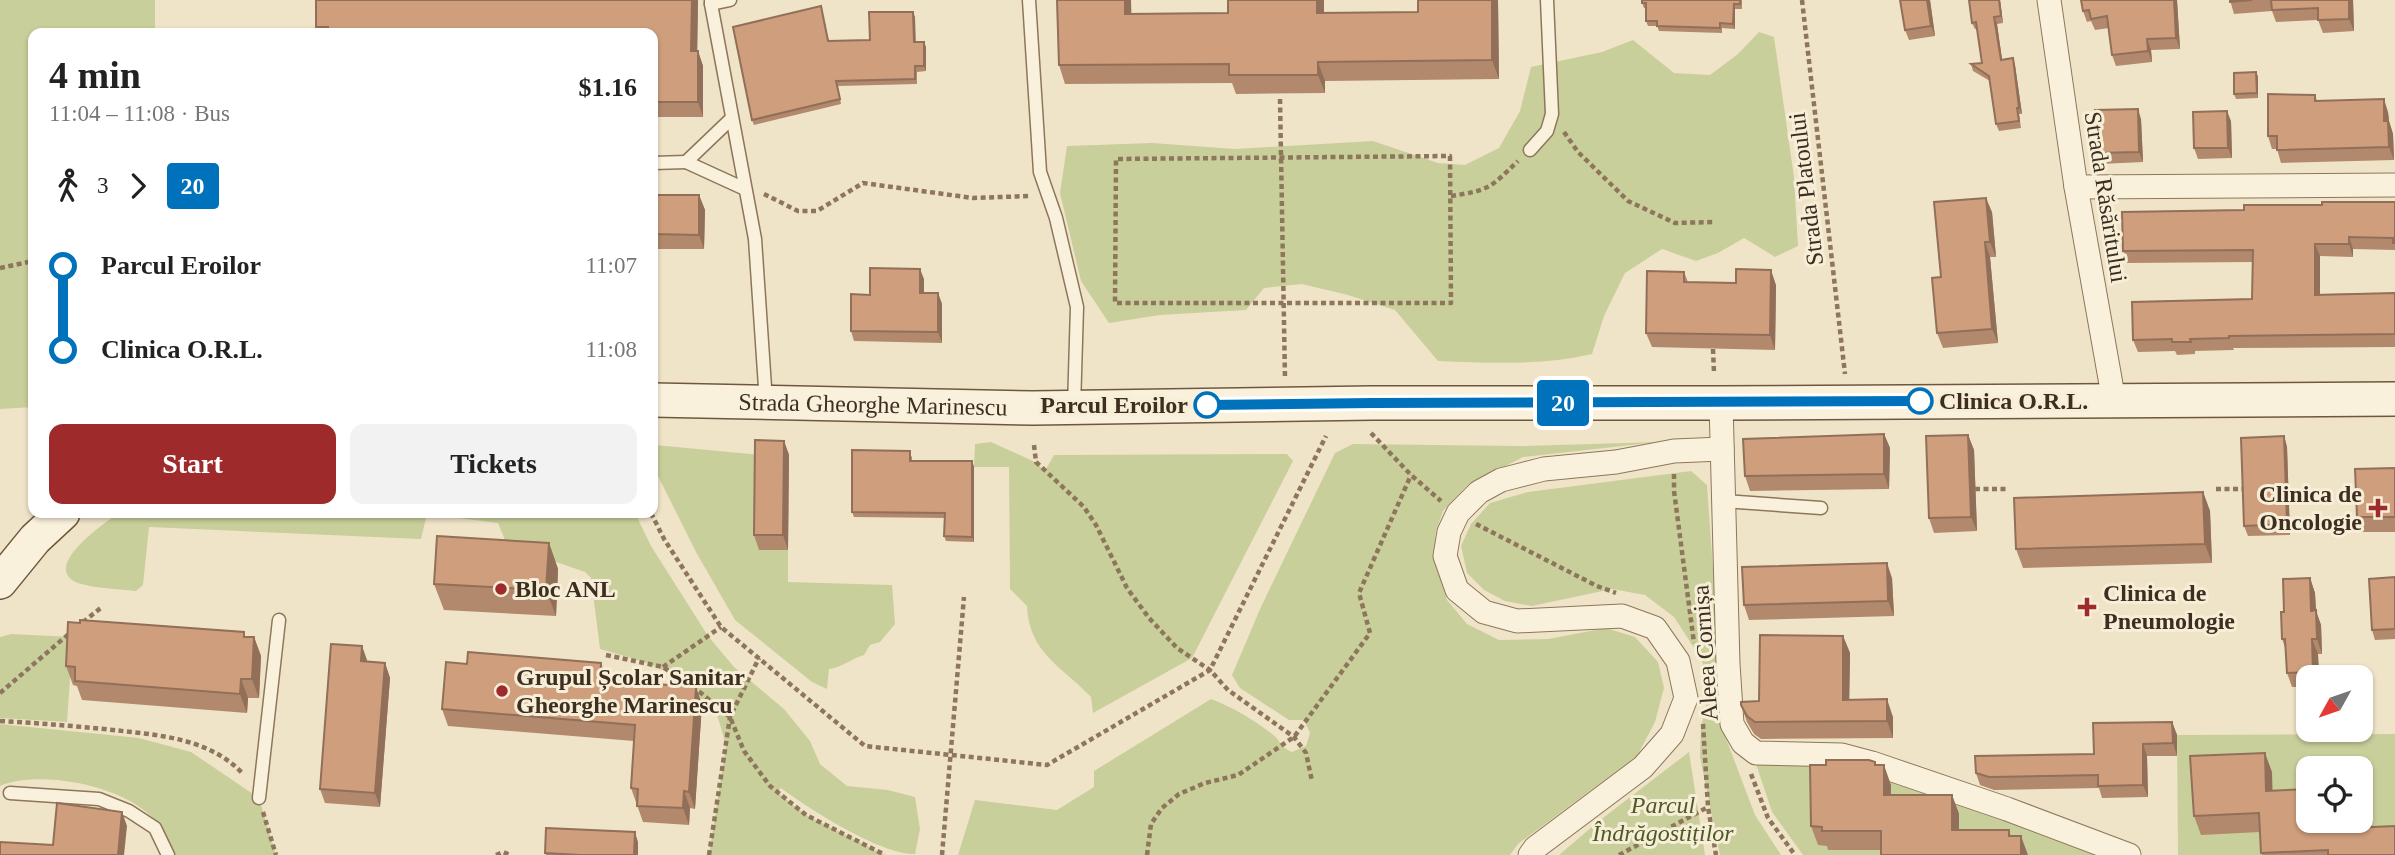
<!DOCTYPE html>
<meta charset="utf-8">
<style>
body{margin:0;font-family:"Times New Roman",serif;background:#f2f2f2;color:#222;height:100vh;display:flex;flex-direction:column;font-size:26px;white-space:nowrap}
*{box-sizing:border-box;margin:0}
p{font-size:23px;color:#767676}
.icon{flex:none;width:38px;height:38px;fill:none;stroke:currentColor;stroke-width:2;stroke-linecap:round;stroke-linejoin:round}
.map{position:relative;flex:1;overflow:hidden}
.side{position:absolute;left:28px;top:28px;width:630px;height:490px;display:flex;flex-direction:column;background:#fff;border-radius:14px;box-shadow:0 2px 5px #0004}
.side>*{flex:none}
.badge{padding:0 14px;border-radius:5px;font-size:24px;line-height:46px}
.needle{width:46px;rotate:230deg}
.tools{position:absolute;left:2296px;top:665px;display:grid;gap:14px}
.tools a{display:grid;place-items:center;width:77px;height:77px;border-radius:14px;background:#fff;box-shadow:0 2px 5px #0004;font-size:35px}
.map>.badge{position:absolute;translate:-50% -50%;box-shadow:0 0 0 4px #fff}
.legs{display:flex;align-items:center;gap:10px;height:77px;padding:0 21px;font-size:23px}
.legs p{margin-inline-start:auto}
.head{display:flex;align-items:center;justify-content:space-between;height:119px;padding:0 21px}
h1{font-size:38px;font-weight:800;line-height:52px}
.button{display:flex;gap:14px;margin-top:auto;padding:14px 21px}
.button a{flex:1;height:80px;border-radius:14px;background:#9e2a2b;color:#fff;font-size:28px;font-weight:800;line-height:80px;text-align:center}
.button a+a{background:#f2f2f2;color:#222}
ul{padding:0 21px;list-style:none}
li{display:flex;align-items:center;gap:24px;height:84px;font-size:26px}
li i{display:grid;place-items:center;width:10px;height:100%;margin:0 9px;background:currentColor}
li i::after{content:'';width:18px;height:18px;margin:-9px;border:5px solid;border-radius:50%;background:#fff}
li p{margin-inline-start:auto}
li:first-child i{background:linear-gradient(#0000 50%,currentColor 0)}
li:last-child i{background:linear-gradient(currentColor 50%,#0000 0)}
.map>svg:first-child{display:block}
</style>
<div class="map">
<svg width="2395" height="855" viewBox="0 0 2395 855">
<rect width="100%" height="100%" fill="#f0e4c8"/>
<g fill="#c9cf9b" fill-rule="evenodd">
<path d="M0,0h155v33h-122v374l-33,2z"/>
<path d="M1759,32l15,5 20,140 4,69 -23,11 -31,-19 -26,15 -22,8 -34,-12 -37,24 -21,43 -12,38c-51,12 -103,9 -154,7l-43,-51 -47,-15 -46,-11 -38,4 -18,22 -86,5 -51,8 -28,-42 -21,-88 7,-47 85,-3 83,6 138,-8 65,22 27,2 34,-17 21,-37 11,-44 71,-15 31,-12 41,33 36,2 28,-21z"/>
<path d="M991,442l44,20 10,9 9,-16 233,-1 6,7 -101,197 -99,55 -2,-16c-30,-31 -62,-44 -64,-91l-17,-17 -1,-122h-35l1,-23z"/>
<path d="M1658,442l-135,15 -56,29 -24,25 -7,20 -3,26 14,43 20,24 32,16 49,-1 58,-11 29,9 23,25 6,26 -9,34 -18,34 -119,88 -8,11h-552l17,-55 82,10 37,-23v-16l117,-72c22,8 43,21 61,35 10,7 5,11 20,18l14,-6 4,-13 -6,-13h-15l-49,-32 -8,-13 29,-68 74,-154 18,-9 167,2z"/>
<path d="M655,445l106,10 -2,94 29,1v32l104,3 3,39 -15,18 -10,3 -6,10c-13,4 -21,12 -35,14l-2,20 -15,-7 -77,-62 -39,-68 -43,-86v-19z"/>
<path d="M1691,471l16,14 6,85 6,150 36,95 26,40h-61l-20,-98 1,-29 5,-23 2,-29 -8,-19 -26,-40 -29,-22 -33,-6 -80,17 -27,-5 -21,-11 -17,-17 -6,-27 10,-22 19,-21 38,-11z"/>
<path d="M119,513h516l16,33 57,90 26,31 50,42 26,32 10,23 27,22 41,4 27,7 5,32 -5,25c-34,1 -106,-45 -134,-66l-4,4 29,23 79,40h-176l17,-110 -10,-34 -19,-15 -21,-20 -31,-14 -45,-13 -9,-71 -6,-6 -78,-27 -9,-22 -71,-9 -6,25 -272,-12 -6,58 -7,6c-16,-2 -53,-3 -64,-11 -25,-18 34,-58 47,-67z"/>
<path d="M11,634l62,3 -6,85 -67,-4v-81z"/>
<path d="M0,724l139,14 52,14 68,46 17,57h-102c-4,-11 -11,-24 -18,-33 -28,-36 -116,-53 -156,-36z"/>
<path d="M2395,734v121h-217l-1,-120zM2308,768h53v53h-53z"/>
<path d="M1689,752l16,103h-146l40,-34z"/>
<path d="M1756,764l102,4 242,87h-297l-31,-43z"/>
</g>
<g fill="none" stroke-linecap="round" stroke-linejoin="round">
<defs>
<g id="service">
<path d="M711,0v4l19,-4"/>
<path d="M1029,0l11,172 16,46 21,89 -3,100"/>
<path d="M711,4l44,235 11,163"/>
<path d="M732,118l-46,44 59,27"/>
<path d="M1530,150l17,-19 5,-17 -5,-114"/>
<path d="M653,163l33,-1"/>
<path d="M1724,501l97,7"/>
<path d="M10,793l89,6 30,12 26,17 13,27"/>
<path d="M259,798l20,-178"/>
</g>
<g id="minor">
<path d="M2049,0l27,187 38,214"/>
<path d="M2076,187l319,-2"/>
<path d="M1721,403l7,261 4,60 11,19 13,10 86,2 30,8 135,46 122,46"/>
<path d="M1530,855l5,-7 108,-81 29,-33 14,-36 -8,-37 -23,-33 -33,-12 -105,5 -33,-9 -27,-22 -12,-34 4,-24 9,-19 21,-21 22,-12 43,-11 72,-7 58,-11 48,-2"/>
</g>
<g id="secondary">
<path id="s1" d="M653,400l380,8 339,-5h349l674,-4"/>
<path d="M0,582l35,-43 28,-26"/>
</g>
</defs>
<use href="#service" stroke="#8d765c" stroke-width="15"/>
<use href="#minor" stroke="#8d765c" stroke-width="25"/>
<use href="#secondary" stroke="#6f573f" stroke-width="36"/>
<g stroke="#8d765c" stroke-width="4.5" stroke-dasharray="5 3.5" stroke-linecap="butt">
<path d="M1802,0l43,374"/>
<path d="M1280,99l5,279"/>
<path d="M1564,132l14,20 50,49 47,22 39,-1"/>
<path d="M1450,156l1,147h-336l1,-144z"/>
<path d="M764,194l34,17h19l46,-28 110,15 56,-2"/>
<path d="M1451,196c39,-6 39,-8 67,-35"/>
<path d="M0,268l33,-7"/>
<path d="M1713,349l1,24"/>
<path d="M1371,433l40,42 30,26"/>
<path d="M1034,445l2,17 48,45 12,18 31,63 22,30 28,30 33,22 18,20 66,47 12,16 6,28"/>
<path d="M1674,474v17l20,152"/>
<path d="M1975,489h34"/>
<path d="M2216,489h30"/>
<path d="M651,513l13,26 57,88 144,119 182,19 163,-95 116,-234"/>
<path d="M1476,524l121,62 19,7"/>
<path d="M83,622l19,-15"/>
<path d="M606,655l57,12 38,26 29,24 14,34 26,35 36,29 79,40"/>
<path d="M663,667l58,-40"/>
<path d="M0,693l71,-61"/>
<path d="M0,721c38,2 75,5 113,9 45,5 97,8 130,44"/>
<path d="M1703,724l5,83 8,48"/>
<path d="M1751,774l17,44 27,37"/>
<path d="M263,812l13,43"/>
<path d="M496,855l7,-3 7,3"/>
<path d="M709,855l21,-138 29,-59"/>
<path d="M942,855l22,-258"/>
<path d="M1147,855l4,-31 11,-16 17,-14 26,-11 33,-8 56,-38 76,-104 -11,-40 52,-118"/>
<path d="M1619,855l89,-48"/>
</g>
<use href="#service" stroke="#faf1dc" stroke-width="12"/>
<use href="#minor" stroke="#faf1dc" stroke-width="23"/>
<use href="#secondary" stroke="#faf1dc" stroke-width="33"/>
</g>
<g fill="#b2896c">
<path d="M316,0h382l-1,51h1l5,15v51h-50v-84h-335l-2,-6z"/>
<path d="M1228,0h96v13l94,-1v-12h80l1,79 -174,2v12l-89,1 -4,-11 -167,1 -6,-19 72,-51 97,-1z"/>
<path d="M1742,0v9h-7v20l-13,-1v5l-63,-2 -2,-5h-9l-2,-5v-13h-2l-2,-5z"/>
<path d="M1900,0h30l5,36 -26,4 -4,-10z"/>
<path d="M2000,0l3,23 -6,1 5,36 11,-2 2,7 7,49h-3l2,14 -22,3 -3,-7 -6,-43 -17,-10 -2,-7 11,-1 -5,-34h-2l-3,-6z"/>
<path d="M2081,0h96l3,49 -29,1 1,12 -36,4 -4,-11 -3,-27 -14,2 -4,-9 -4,1 -4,-11z"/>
<path d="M2230,0h123l1,31 -31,2 -5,-13 -42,2 -4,-11 -38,3z"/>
<path d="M821,6l8,35 41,-1 45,-23v25l11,5v24l-9,1v12l-79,2 3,18 -87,21 -2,-5z"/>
<path d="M2256,72l2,5v21l-22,1 -2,-5z"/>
<path d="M2315,95l2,6 71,11 1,9 4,13 1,26 -113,3 -4,-14h-5l-4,-13z"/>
<path d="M2141,119l2,43 -43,2 -3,-11z"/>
<path d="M2231,121l1,37 -34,1 -4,-11z"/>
<path d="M653,195h46l6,15 -1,39h-51z"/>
<path d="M2395,202v48l-42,-1v8l-33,-1v38l75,-1v54l-162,1 1,2 -39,1v3l-18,1 -2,-4 -37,1 -5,-12 119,-41 1,-37 -126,1 -4,-12 121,-41z"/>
<path d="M1992,212l4,45h-6l8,86 -55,5 -6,-15 4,-56z"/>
<path d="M1684,272l4,10 88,3 -1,65 -123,-3 -6,-14z"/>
<path d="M924,279v14h14l4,11v39l-88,-2 -3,-10 19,-36z"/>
<path d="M1884,434l6,14 -1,41 -139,2 -5,-15z"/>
<path d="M1968,435l6,15 3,81 -43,2 -5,-15z"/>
<path d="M2284,436l3,11 3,88 -42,1 -4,-10z"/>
<path d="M784,441l5,14 -1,95h-29l-5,-15z"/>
<path d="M912,456v5h60l2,6v75l-28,-1 -2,-5 1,-18 -91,-1 -2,-5z"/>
<path d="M2395,468v64h-33l-5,-15z"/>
<path d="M2203,492l7,19 2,52 -189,5 -7,-19z"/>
<path d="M549,543l9,26 -2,47 -112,-6 -10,-26z"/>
<path d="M2395,577v62l-20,1 -3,-10z"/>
<path d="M1892,578l2,38 -145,4 -5,-15z"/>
<path d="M2310,578l5,15 1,18 5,14 1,29h-4l1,23h-11v10h-16l-5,-14 -1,-23 -4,-11 2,-27z"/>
<path d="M1843,636l7,17 -1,47 44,17v21l-132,1 -7,-5 -7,-12 -6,-17 18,-4z"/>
<path d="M245,637h9l7,19 -2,42h-11l-1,15 -165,-13 -5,-14 -4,-1 -7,-19z"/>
<path d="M362,646l5,16 18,1 5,15 -10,129 -55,-4 -5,-14z"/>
<path d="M607,680l95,24 -7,105 -5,-1 -1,17 -46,-3 -12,-34 3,-47 -186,-15 -6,-17z"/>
<path d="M2172,722l5,13v21h-30l1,41 -46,1 -3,-10 -105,2 -14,-5 -4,-12 118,-19z"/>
<path d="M1875,762l1,3 15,20v10h61l7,19v16h50l2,6 -130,14h-53l-1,-4 -9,-1 -7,-19 15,-61z"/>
<path d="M2272,772v19l63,30v8l60,26h-133l-2,-23 -59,3 -7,-19z"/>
<path d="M638,842v13h-92l-1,-2z"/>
</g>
<g fill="#916f58">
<path d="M692,0h6l-1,66 -6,-15z"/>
<path d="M1125,0h6l1,33 -7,-19z"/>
<path d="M1317,0h7v32l-7,-19z"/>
<path d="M1492,0h6l1,79 -7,-19z"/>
<path d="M1927,0h3l5,36 -4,-10z"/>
<path d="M1999,0h1l3,23 -2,-7z"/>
<path d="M2174,0h3l3,49 -4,-11z"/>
<path d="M2349,0h4l1,31 -5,-12z"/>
<path d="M1734,4l1,5v20l-2,-5z"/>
<path d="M913,12l2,5 1,30 -2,-5z"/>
<path d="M1994,17l3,7 6,42 -2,-6z"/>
<path d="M2147,39l4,11 1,12 -4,-11z"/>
<path d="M924,42l2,5v24l-2,-5z"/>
<path d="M698,51l5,15v51l-5,-15z"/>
<path d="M2013,58l2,7 7,49 -3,-6z"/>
<path d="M1318,62l7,19v12l-7,-18z"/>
<path d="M2256,72l2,5v21l-1,-5z"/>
<path d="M2384,99l4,13 1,9 4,13 1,26 -5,-13 -5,-26z"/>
<path d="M2138,109l3,10 2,43 -4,-10z"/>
<path d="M2227,111l4,10 1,37 -4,-10z"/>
<path d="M699,195l6,15 -1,39 -5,-14z"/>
<path d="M1986,198l6,14 4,45 -6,-15z"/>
<path d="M2349,237l4,12v8l-4,-13z"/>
<path d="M1985,242l5,15 8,86 -6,-14z"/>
<path d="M2315,244l5,12v51l-5,-12z"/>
<path d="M920,269l4,10v24l-4,-10z"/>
<path d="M1771,270l5,15 -1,65 -5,-15z"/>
<path d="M938,293l4,11v39l-4,-11z"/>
<path d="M1884,434l6,14 -1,41 -5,-15z"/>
<path d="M1968,435l6,15 3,81 -6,-14z"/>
<path d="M2284,436l3,11 3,88 -3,-11z"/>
<path d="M784,441l5,14 -1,95 -5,-15z"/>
<path d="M972,461l2,6v75l-2,-5z"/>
<path d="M2203,492l7,19 2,52 -7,-19z"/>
<path d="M549,543l9,26 -2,47 -10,-26z"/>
<path d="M1887,563l5,15 2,38 -6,-15z"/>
<path d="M2310,578l5,15 1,18 5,14 1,29 -5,-15 -6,-28z"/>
<path d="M1843,636l7,17 -1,64 -6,-17z"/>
<path d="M254,637l7,19 -2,42 -7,-19z"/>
<path d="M2312,639l6,15 1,23h-4l-2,-5z"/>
<path d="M362,646l5,14 -1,16 -5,-15z"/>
<path d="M385,663l5,15 -10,129 -5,-14z"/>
<path d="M601,663l6,17h-7z"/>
<path d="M241,679l7,19 -1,15 -7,-19z"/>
<path d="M696,687l6,17 -7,105 -6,-17z"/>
<path d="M1887,699l6,18v21l-6,-17z"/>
<path d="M2172,722l5,13v21l-4,-13z"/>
<path d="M2143,744l4,12 1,41 -5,-12z"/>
<path d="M2265,753l7,19 1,38 -7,-19z"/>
<path d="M1884,765l7,20 -1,29 -6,-19z"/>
<path d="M684,791l6,17 -1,17 -6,-17z"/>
<path d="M1952,795l7,19v35l-7,-19z"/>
<path d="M122,812l5,14 -3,29h-6z"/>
<path d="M2328,821h7l1,27 -7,-19z"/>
<path d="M635,832l3,10v13h-4z"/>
<path d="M2021,836l7,19h-7z"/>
</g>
<g fill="#cf9f7d" stroke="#916f58" stroke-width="2">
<path d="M316,0h376l-1,51h7v51h-45v-69h-325v-6h-12z"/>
<path d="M1057,0h68v14l103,-1v-13h89v13l101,-1v-12h74v60l-174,2v13h-89v-11l-170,1z"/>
<path d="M1642,0h98v4h-6l-1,20 -13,-1v5l-63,-2v-5h-11v-18h-4z"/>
<path d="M1900,0h27l4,26 -26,4z"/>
<path d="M1969,0h30l2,16 -7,1 7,43 12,-2 6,50h-2l2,13 -23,3 -7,-48 -18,-12 11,-1 -6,-41 -4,1z"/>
<path d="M2081,0h93l2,38 -29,1 1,12 -36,4 -5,-39 -16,3 -2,-9 -6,1z"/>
<path d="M2230,0h22l-22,2z"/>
<path d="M2271,0h78v19l-31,1v-12l-46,2z"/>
<path d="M821,6l7,35 42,-1 -1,-28h44l1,30h10v24h-9v13l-79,2 4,18 -88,21 -19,-93z"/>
<path d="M2256,72l1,21 -23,1v-21z"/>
<path d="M2268,94l47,1v6l69,-2v22h4l1,26 -112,3v-14h-9z"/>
<path d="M2138,109l1,43 -42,1 -2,-43z"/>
<path d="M2227,111l1,37h-34l-1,-36z"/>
<path d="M653,195h46v40l-46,-1z"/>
<path d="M1986,198l4,44h-5l7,87 -55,4 -5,-55 9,-1 -7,-75z"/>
<path d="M2322,202h73v41h-2v-5l-44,-1v7h-34v51l80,-2v41l-166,2v2l-39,1 1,3h-19v-3l-39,1 -1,-38 120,-3 1,-49 -130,1 -1,-39 122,-2v-5h78z"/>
<path d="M870,268l50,1v24h18v39l-87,-1v-37l19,1z"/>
<path d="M1736,269l35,1 -1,65 -124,-2 1,-62 37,1v10l52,1z"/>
<path d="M1884,434v40l-139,2 -2,-37z"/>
<path d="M1968,435l3,82 -42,1 -3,-82z"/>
<path d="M2284,436l3,88 -43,2 -3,-88z"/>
<path d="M755,440l29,1 -1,94h-29z"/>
<path d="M852,450l58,1v10h62v76l-28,-1 1,-23 -93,-1z"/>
<path d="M2395,468v49h-38l-2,-48z"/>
<path d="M2203,492l2,52 -189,5 -2,-51z"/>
<path d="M437,536l112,7 -3,47 -112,-6z"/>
<path d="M1887,563l1,38 -144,4 -2,-38z"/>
<path d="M2395,577v52l-23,1 -3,-51z"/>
<path d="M2310,578l1,33 5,-1 1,29h-5l1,33 -26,1 -2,-34h-3l-1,-27h3l-1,-33z"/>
<path d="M80,620l164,12v5h10l-2,42h-11l-1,15 -165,-13v-14l-9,-1 2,-44 12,1z"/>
<path d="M1760,635l83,1v64l44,-1v22l-132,1 -8,-6 -6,-11v-3l18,-1z"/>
<path d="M331,644l31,2 -1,15 24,2 -10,130 -55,-4z"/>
<path d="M468,652l133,11 -1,17 96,7 -7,105 -5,-1 -1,17 -46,-2 1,-17 -7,-1 4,-63 -193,-16 4,-47 21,2z"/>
<path d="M2172,722l1,21 -30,1v41l-45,1v-11l-109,2 -13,-4 -1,-17 119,-2 -1,-31z"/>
<path d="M2265,753l1,38 42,-2v32h20l1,8 66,-3v29h-67v-5l-67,3 -2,-40 -65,3 -4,-60z"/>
<path d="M1826,760h43l6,2v3h9v30h68v35h57v6h12v19h-140v-24h-59v-4l-11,-1 -1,-61h16z"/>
<path d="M57,803l65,9 -4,43h-118v-13l53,3z"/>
<path d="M546,828l89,4 -1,23h-54l-35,-2z"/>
</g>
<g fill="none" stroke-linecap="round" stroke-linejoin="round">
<defs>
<path id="line-1" d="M1207,405l165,-2 548,-2"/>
</defs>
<use href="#line-1" stroke="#fff" stroke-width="16"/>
<use href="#line-1" stroke="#0072bc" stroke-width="10"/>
</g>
<g fill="#fff" stroke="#0072bc" stroke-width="3.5">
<circle cx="1920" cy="401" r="12"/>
<circle cx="1207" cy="405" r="12"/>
</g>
<g fill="#9e2a2b" stroke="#f7eed8" stroke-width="2.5">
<path d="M2374.5 497.5h7v7h7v7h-7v7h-7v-7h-7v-7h7z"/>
<circle cx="501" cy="589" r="7"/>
<path d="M2083.5 596.5h7v7h7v7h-7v7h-7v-7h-7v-7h7z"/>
<circle cx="502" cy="691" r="7"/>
</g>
<g text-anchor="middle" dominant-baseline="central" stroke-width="6" stroke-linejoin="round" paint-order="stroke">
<g font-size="24" fill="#3d2e20" stroke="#f7eed8">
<text transform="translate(1806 189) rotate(-97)">Strada Platoului</text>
<text transform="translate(2106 197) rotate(81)">Strada Răsăritului</text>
<text stroke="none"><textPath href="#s1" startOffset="220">Strada Gheorghe Marinescu</textPath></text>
<text transform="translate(1705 653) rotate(-94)">Aleea Cornișa</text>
</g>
<g font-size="24" font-weight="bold" fill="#3d2e20" stroke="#f7eed8" text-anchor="start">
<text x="1939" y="401">Clinica O.R.L.</text>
<text x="1188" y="405" text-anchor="end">Parcul Eroilor</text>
</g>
<g font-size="24" font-weight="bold" fill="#3d2e20" stroke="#f7eed8" text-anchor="start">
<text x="2362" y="494" text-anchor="end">Clinica de<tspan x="2362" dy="28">Oncologie</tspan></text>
<text x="515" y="589">Bloc ANL</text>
<text x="2103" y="593">Clinica de<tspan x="2103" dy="28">Pneumologie</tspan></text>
<text x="516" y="677">Grupul Școlar Sanitar<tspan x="516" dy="28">Gheorghe Marinescu</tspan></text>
</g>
<g font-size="24" font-style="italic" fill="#4d5a26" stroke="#f7eed8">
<text x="1663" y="805">Parcul<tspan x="1663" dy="28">Îndrăgostiților</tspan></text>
</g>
</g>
</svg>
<div class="tools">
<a><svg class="needle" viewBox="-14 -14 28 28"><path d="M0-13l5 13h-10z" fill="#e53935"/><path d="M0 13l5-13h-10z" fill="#767676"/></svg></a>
<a><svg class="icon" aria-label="locate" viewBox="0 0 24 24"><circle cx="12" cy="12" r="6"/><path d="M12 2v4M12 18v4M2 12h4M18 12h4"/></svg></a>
</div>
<b class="badge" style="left:1563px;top:403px;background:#0072bc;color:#fff">20</b>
<section class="side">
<div class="head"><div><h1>4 min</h1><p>11:04 – 11:08 · Bus</p></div><b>$1.16</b></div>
<div class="legs"><svg class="icon" aria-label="walk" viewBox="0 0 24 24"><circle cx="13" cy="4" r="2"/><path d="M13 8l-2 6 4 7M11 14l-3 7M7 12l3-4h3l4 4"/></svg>3<svg class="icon" aria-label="forward" viewBox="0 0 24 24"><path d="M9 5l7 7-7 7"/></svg><b class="badge" style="background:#0072bc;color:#fff">20</b></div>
<ul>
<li><i style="color:#0072bc"></i><b>Parcul Eroilor</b><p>11:07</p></li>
<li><i style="color:#0072bc"></i><b>Clinica O.R.L.</b><p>11:08</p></li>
</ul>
<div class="button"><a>Start</a><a>Tickets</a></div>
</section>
</div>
